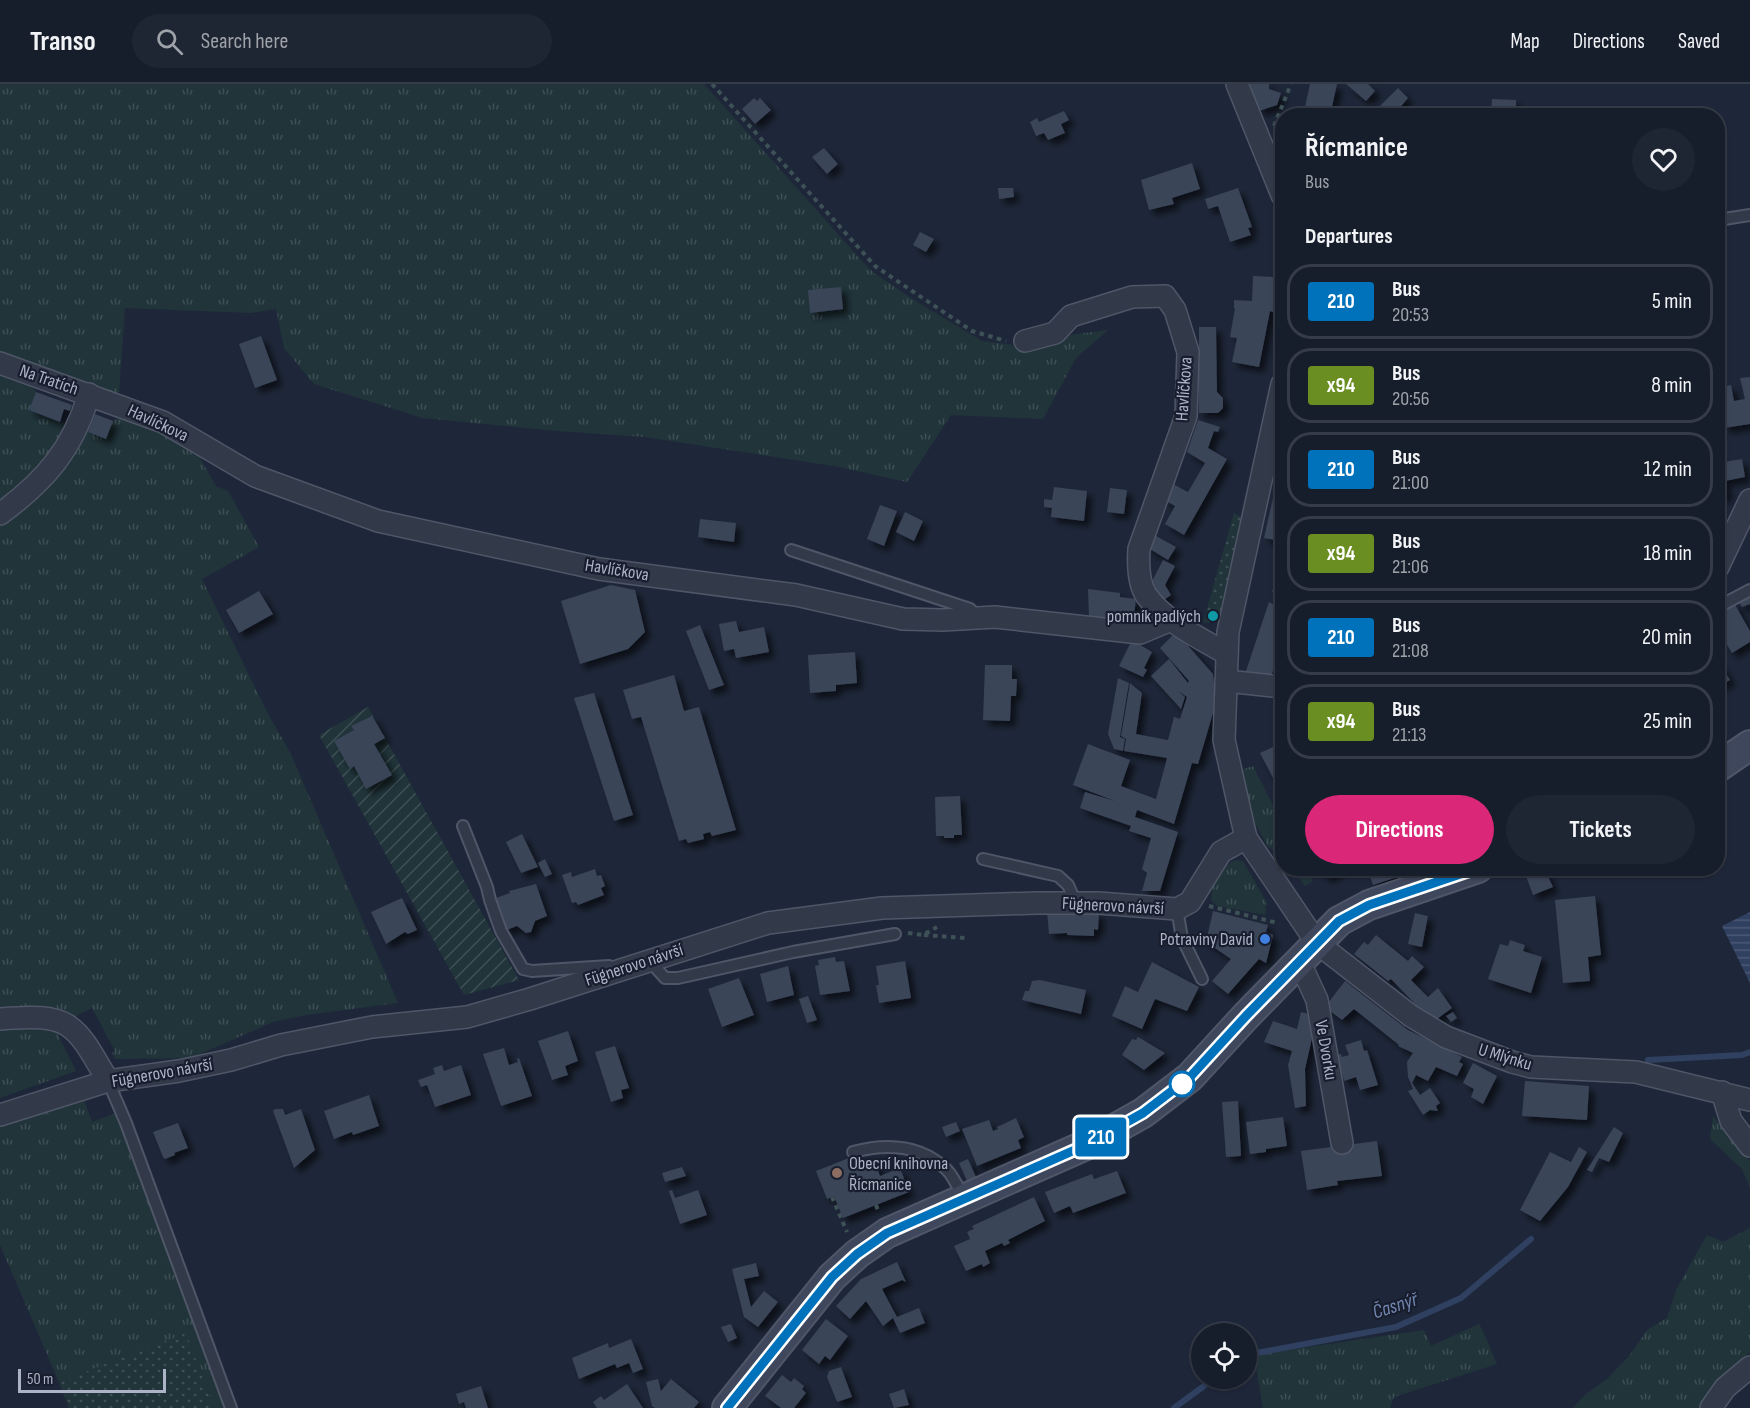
<!DOCTYPE html>
<meta charset="utf-8">
<style>
body{margin:0;font-family:"Sofia Sans Condensed",sans-serif;background:#1f2633;color:#f1f3f6;height:100vh;display:flex;flex-direction:column;font-size:22px;white-space:nowrap}
*{box-sizing:border-box;margin:0}
p{font-size:20px;color:#9ea2a9}
.icon{flex:none;width:33px;height:33px;fill:none;stroke:currentColor;stroke-width:2;stroke-linecap:round;stroke-linejoin:round}
.map{position:relative;flex:1;overflow:hidden}
.panel{position:absolute;left:1275px;top:24px;width:450px;height:768px;display:flex;flex-direction:column;background:#161d2b;border-radius:24px;box-shadow:0 2px 4px #0004,0 0 0 2px #353b47}
.panel>*{flex:none}
.badge{padding:0 12px;border-radius:4px;font-size:21px;line-height:39px}
.fabs{position:absolute;left:1191px;top:1239px;display:grid;gap:12px}
.fabs a{display:grid;place-items:center;width:66px;height:66px;border-radius:50%;background:#161d2b;box-shadow:0 2px 4px #0004,0 0 0 2px #353b47;font-size:30px}
.scale{position:absolute;left:18px;bottom:15px;width:148px;box-sizing:border-box;padding-left:6px;border:3px solid #acb3c6;border-top:0;font-size:16px;line-height:21px;white-space:nowrap;color:#acb3c6;-webkit-text-stroke:4px #181e2d;paint-order:stroke}
.map>.badge{position:absolute;translate:-50% -50%;box-shadow:0 0 0 3px #fff}
h2{padding:0 30px;font-size:22px;line-height:54px}
.round{display:grid;place-items:center;flex:none;width:63px;height:63px;border-radius:32px;background:#1f2633}
.overview{display:flex;align-items:center;justify-content:space-between;height:102px;padding:0 30px}
h1{font-size:28px;font-weight:700;line-height:45px}
.primary-button{display:flex;gap:12px;margin-top:auto;padding:12px 30px}
.primary-button a{flex:1;height:69px;border-radius:36px;background:#db2777;color:#fff;font-size:24px;font-weight:700;line-height:69px;text-align:center}
.primary-button a+a{background:#1f2633;color:#f1f3f6}
ul{padding:0;list-style:none}
li{display:flex;align-items:center;gap:18px;height:75px;margin:0 12px 9px;padding:0 18px;border:3px solid #353b47;border-radius:24px}
li div{flex:1}
li b{display:block;font-size:22px}
li em{font-style:normal}
li .badge{min-width:66px;font-weight:700;text-align:center}
header{display:flex;align-items:center;gap:36px;box-sizing:border-box;height:84px;padding:0 30px;background:#161d2b;border-bottom:2px solid #353b47}
header strong{font-size:28px}
nav{display:flex;gap:33px;margin-inline-start:auto;font-size:21px}
.search{width:420px;height:54px;background:#1f2633;display:flex;align-items:center;gap:15px;box-sizing:border-box;padding:0 21px;border-radius:33px;color:#9ea2a9;font-size:22px}
.map>svg:first-child{display:block}
</style>
<header>
<strong>Transo</strong>
<div class="search"><svg class="icon" aria-label="search" viewBox="0 0 24 24"><circle cx="10" cy="10" r="6"/><path d="M15 15l6 6"/></svg>Search here</div>
<nav><a>Map</a><a>Directions</a><a>Saved</a></nav>
</header>
<div class="map">
<svg width="1750" height="1324" viewBox="0 0 1750 1324">
<defs>
<pattern id="grass-tufts" width="24" height="20" patternUnits="userSpaceOnUse" patternTransform="scale(1.5)"><rect width="24" height="20" fill="#20343a"/><path d="M3 7l-1-3M5 7V3M7 7l1-3M15 17l-1-3M17 17v-4M19 17l1-3" fill="none" stroke="#3e4f55"/></pattern>
<pattern id="park-dots" width="8" height="8" patternUnits="userSpaceOnUse" patternTransform="scale(1.5)"><rect width="8" height="8" fill="#20343a"/><path d="M2 2h.1M6 6h.1" fill="none" stroke="#3e4f55" stroke-width="1.8" stroke-linecap="round"/></pattern>
<pattern id="garden-furrows" width="10" height="10" patternUnits="userSpaceOnUse" patternTransform="scale(1.5)"><rect width="10" height="10" fill="#20343a"/><path d="M-1 1l2-2M0 10L10 0M9 11l2-2" fill="none" stroke="#3e4f55"/></pattern>
<pattern id="water-rules" width="6" height="5" patternUnits="userSpaceOnUse" patternTransform="scale(1.5)"><rect width="6" height="5" fill="#304061"/><path d="M0 2.5h6" fill="none" stroke="#4b5976"/></pattern>
<filter id="shadow"><feDropShadow dx="5.5" dy="5.5" stdDeviation="3" flood-color="#0009"/></filter>
</defs>
<rect width="100%" height="100%" fill="#1e2739"/>
<g fill="url(#grass-tufts)">
<path d="M0,0h704l158,177 12,12 40,27 68,41 41,5 30,-9 55,-7 -32,28 -33,61 -92,-4 -44,67 -73,-16 -189,-29 -88,-6 -134,-13 -109,-34 -30,-36 -8,-39 -25,4 -126,-5 -6,84 -6,3 -113,-44z"/>
<path d="M0,287l26,9 10,12 -6,18 76,29 7,-18 16,-8 63,31 24,42 12,5 31,56 -57,32 66,135 22,38 108,251 -92,12 -33,7 -82,36 -76,1 -3,-6 3,-2 -23,-43 -38,19 22,44 -76,27z"/>
<path d="M1253,682l29,57v34l-14,-10 -22,-41 -8,-35z"/>
<path d="M1236,776l7,1 24,42 -2,12 -48,-9 -6,-6c3,-22 4,-30 25,-40z"/>
<path d="M1294,785h12l7,12 -8,5z"/>
<path d="M83,1013l9,25 24,-9 110,295h-12l-28,-74 -127,48 -59,-137v-124z"/>
<path d="M1713,1032l37,45v26l-8,-18 -32,-30z"/>
<path d="M1750,1144v124l-22,19 -27,37h-128l13,-14 21,-15 23,-24 17,-25 20,-12 9,-28 31,-55 16,7z"/>
<path d="M1471,1226c11,17 18,35 26,54l-103,33 -4,11h-127l-9,-53 170,-25 7,16 48,-22z"/>
</g>
<g fill="url(#park-dots)">
<path d="M1234,429l8,4 -19,104 -20,2z"/>
<path d="M186,1249l28,75h-145l-10,-26z"/>
</g>
<path fill="url(#garden-furrows)" d="M368,623l151,273 -55,15 -145,-260z"/>
<path fill="url(#water-rules)" d="M1750,828v71l-28,-57z"/>
<g fill="none" stroke-linecap="round" stroke-linejoin="round">
<g stroke="#304061" stroke-width="6">
<path d="M1648,976l94,-5 8,-3"/>
<path d="M1246,1271l150,-28 65,-29 70,-59"/>
<path d="M1174,1324l30,-22 6,-8"/>
</g>
</g>
<g fill="#3a4459" filter="url(#shadow)">
<path d="M1250,0h19v5l12,4 -4,12 -18,6z"/>
<path d="M1310,0h27l-7,32h-27z"/>
<path d="M1346,0h22l7,7 -9,10z"/>
<path d="M1398,4l10,10 -15,18 -21,-2z"/>
<path d="M754,14l3,3 3,-3 11,12 -16,14 -13,-15z"/>
<path d="M1492,15l24,1v16h-25z"/>
<path d="M1064,27l5,9 -8,4 4,9 -17,7 -4,-7 -8,3 -6,-14 7,-4 2,4z"/>
<path d="M824,64l14,16 -11,10 -15,-17z"/>
<path d="M1192,79l8,26 -28,9 2,6 -25,6 -8,-30z"/>
<path d="M998,104h15l1,9 -15,2z"/>
<path d="M1238,104l14,39 -4,1 3,7 -21,7 -12,-36 -10,3 -3,-10z"/>
<path d="M920,148l14,7 -8,13 -13,-7z"/>
<path d="M1253,192l21,1 -1,35 -3,-1 -11,56 -27,-5 5,-24 -7,-1 5,-29h-1v-8l18,1z"/>
<path d="M841,203l2,22 -33,4 -2,-23z"/>
<path d="M1199,243h17l1,65 6,6v10l-5,5h-19v-30l-2,1 -1,-12h3z"/>
<path d="M261,252l16,44 -22,8 -16,-44z"/>
<path d="M1750,293v47l-26,4 -3,-22h-3v-18l13,-3 3,16 11,-2 -5,-21z"/>
<path d="M36,308l36,13 -2,6 -6,-2 -4,13 -31,-12z"/>
<path d="M95,330l18,7 -7,18 -18,-7z"/>
<path d="M1198,336l22,7 -2,5 -4,-1 -6,17 19,11 -43,76 -19,-11 10,-18 -11,-6 9,-16 15,8 17,-29 -18,-11z"/>
<path d="M1742,375l3,18 -20,4 2,15 -9,2v-35z"/>
<path d="M1279,387l3,1v69l-18,-3z"/>
<path d="M1054,403l33,4 -3,30 -33,-4 1,-9 -8,-1v-8l8,1z"/>
<path d="M1110,404l17,2 -3,24 -17,-2z"/>
<path d="M880,421l17,6 -13,35 -17,-7z"/>
<path d="M905,428l18,9 -9,20 -18,-9z"/>
<path d="M700,435l36,4 -2,19 -36,-5z"/>
<path d="M1149,448l27,15 -8,13 -23,-14z"/>
<path d="M1163,476l12,6 -10,19 6,10 -10,7 -11,-17z"/>
<path d="M1282,478v34l-10,-4z"/>
<path d="M611,501l24,5 10,42 -17,17 -48,15 -19,-63z"/>
<path d="M1088,505l32,4v4l16,2 -3,25 -44,-6z"/>
<path d="M259,507l14,23 -34,19 -13,-23z"/>
<path d="M1750,511v9l-8,3 -4,-6z"/>
<path d="M1269,518l13,7v32l-11,36 -25,-6z"/>
<path d="M1734,519l16,28v11l-18,11 -14,-23 9,-7 -5,-12z"/>
<path d="M736,537l3,11 25,-5 5,25 -33,6 -2,-9 -10,2 -5,-27z"/>
<path d="M700,541l24,60 -15,5 -23,-59z"/>
<path d="M1176,548l37,42 3,29 -18,61 -6,-1 -18,61 -37,-14 -2,7 43,15 -18,59h-18l5,-18 -5,-4 9,-31 -22,-7 2,-5 -51,-18 5,-16 30,9 -42,-16 15,-41 42,16 -9,26 35,13 11,-41 -43,-7 2,-12 -5,-3 9,-53 12,10 -6,41 32,6 6,-23 6,2 7,-22 -9,-6 7,6 -4,12 -30,-33 18,-17 19,24 1,-2 -29,-33z"/>
<path d="M1132,556l20,12 -8,16 3,2 -4,7 -24,-11z"/>
<path d="M855,568l2,31 -21,2v6l-26,2 -2,-38z"/>
<path d="M1718,576l12,20 -12,7z"/>
<path d="M985,581h27v14h5l-1,17h-5l-1,25 -27,-1z"/>
<path d="M674,591l10,36 15,-4 37,123 -24,6 -2,-4 -7,2 1,5 -16,4 -2,-4 -7,2 -38,-124 -9,2 -9,-29z"/>
<path d="M1118,594l11,5 -9,54 5,2 -2,12 -9,-2 -6,-15z"/>
<path d="M594,609l39,122 -19,6 -40,-123z"/>
<path d="M372,632l13,22 -11,6 18,31 -26,14 -12,-23 -4,3 -16,-28 20,-11 -3,-4z"/>
<path d="M1282,659v52l-22,-42z"/>
<path d="M960,712l2,39h-8v3h-10v-2h-8l-1,-39z"/>
<path d="M522,750l16,33 -17,6 -15,-31z"/>
<path d="M545,775l7,15 -7,3 -7,-14z"/>
<path d="M1318,784h25l-16,10z"/>
<path d="M1367,784h55v1l-49,16z"/>
<path d="M1544,784l9,19 -20,8 -7,-19z"/>
<path d="M595,785l2,7 4,-1 4,11 -4,2 3,7 -26,10 -2,-3 -4,1 -10,-28 9,-3 1,5z"/>
<path d="M536,800l11,32 -12,5 -4,11 -5,1 -9,-7 -13,5 -11,-32 17,-6 -1,-2z"/>
<path d="M1595,812l6,59 -13,2 2,24 -27,2 -8,-83z"/>
<path d="M402,814l15,32 -9,4 -3,-2 -19,12 -15,-32z"/>
<path d="M1047,827l52,2 -1,17 -4,-1v7l-27,-1v-2l-18,1z"/>
<path d="M1213,827l55,14 -2,7 7,3 -7,28 -7,-4 -31,35 -16,-13 19,-22 -25,-17z"/>
<path d="M1415,829l13,3 -6,31 -14,-3z"/>
<path d="M1376,851l32,26 4,-5 12,11 -13,13 17,17 10,-9 14,20 -15,11 -20,-13 -26,-27 -3,2 -34,-27 10,-12 4,3z"/>
<path d="M1510,856l15,5 -2,6 19,6 -11,36 -43,-14 12,-35 8,2z"/>
<path d="M835,873l1,5 8,-1 6,30 -30,4 -5,-29 4,-1 -1,-5z"/>
<path d="M905,877l6,37 -32,5 -3,-18h3l-3,-19z"/>
<path d="M1152,878l47,25 -12,24 -32,-12 -13,30 -30,-13 13,-30 13,6z"/>
<path d="M788,882l6,29 -27,7 -7,-28z"/>
<path d="M739,894l15,37 -32,12 -14,-38z"/>
<path d="M1040,896l46,10 -5,24 -59,-14 3,-9h4l3,-10z"/>
<path d="M1345,897l63,49 54,27 -3,5 4,2 -6,12 -21,-9 -8,14 -12,-6 -4,8 8,12 10,-7 10,15 -4,3 2,5 -8,-1 -7,5 -15,-24 5,-2 -5,-12 -1,-15 6,-9 -15,-7 1,-1 -45,-36 -12,11 -17,-13z"/>
<path d="M808,912l9,24 -10,3 -8,-24z"/>
<path d="M1301,928l16,4 -12,53 1,37 -11,2 -7,-43 4,-14 -28,-9 9,-21 24,8z"/>
<path d="M1453,928l4,6 -6,4 -5,-6z"/>
<path d="M568,947l10,30 -13,5 3,9 -16,5 -14,-39z"/>
<path d="M1138,953l27,16 -21,17 -22,-15 10,-16 4,1z"/>
<path d="M1361,956l3,11 3,-1 11,35 -18,5 -4,-13 -12,4 -7,-26 4,-1 1,3 7,-2 -4,-10z"/>
<path d="M615,962l14,42 -8,2 2,8 -12,4 -16,-50z"/>
<path d="M504,964l5,17 9,-3 -1,-3 2,-1 13,38 -31,10 -18,-52z"/>
<path d="M1473,979l24,13 -14,28 -12,-7 3,-8 -11,-6z"/>
<path d="M442,981l2,6 17,-6 10,30 -36,12 -8,-22 -6,2 -3,-7 17,-6 -2,-6z"/>
<path d="M1525,997l64,5 -2,34 -65,-4z"/>
<path d="M369,1011l10,31 -26,9 -1,-3 -18,7 -10,-28z"/>
<path d="M1238,1017l3,55 -15,1 -4,-55z"/>
<path d="M275,1025h8l2,6 16,-6 14,41 -21,18 -21,-57z"/>
<path d="M1283,1033l4,29 -21,3v3l-16,2 -4,-32z"/>
<path d="M1016,1034l8,19 -6,3 3,8 -44,18 -15,-37 27,-9 4,11 5,-2 -1,-2z"/>
<path d="M956,1038l4,9 -14,6 -4,-10z"/>
<path d="M178,1039l10,25 -14,5 1,2 -10,4 -2,-2 -10,-25z"/>
<path d="M1614,1043l9,6 -14,29 -10,-4 -7,14 -5,-2z"/>
<path d="M1377,1057l5,35 -45,5 1,4 -31,5 -6,-39z"/>
<path d="M1579,1063l8,5 -19,35 -28,34 -20,-11 30,-58 21,10z"/>
<path d="M849,1074l3,5 10,-4 2,4 10,-4 6,17 20,-8 9,24 -66,26 -9,-22 -7,3 -11,-28z"/>
<path d="M968,1075l8,18 -9,4 -8,-18z"/>
<path d="M682,1083l4,9 -21,6 -3,-9z"/>
<path d="M1117,1087l9,22 -53,20 -3,-7 -16,7 -9,-21 47,-18 2,5z"/>
<path d="M672,1106l3,8 23,-8 9,25 -27,9 -11,-33z"/>
<path d="M1034,1113l11,24 -37,19 2,3 -6,3 -2,-3 -17,8 5,12 -7,4 -1,-3 -16,7 -12,-25 16,-7 -3,-7 7,-3 -2,-3z"/>
<path d="M897,1178l9,20 -4,-2 -20,9 15,28 22,-9 6,15 -25,10 -7,-15 -10,8 -17,-25 -16,18 -14,-13 25,-27z"/>
<path d="M756,1179l3,13 -15,3 7,28 13,-16 14,11 -20,25 -14,-10 -12,-48z"/>
<path d="M826,1235l22,17 -18,24 -5,-4 -6,8 -17,-14z"/>
<path d="M731,1240l6,14 -9,4 -7,-15z"/>
<path d="M631,1255l12,30 -10,4 -4,-10 -12,5 -2,-4 -36,15 -7,-21 36,-15 1,5z"/>
<path d="M841,1283l11,30 -15,5 -10,-25 2,-6z"/>
<path d="M782,1291l9,7 3,-4 10,8 -2,3 4,4 -12,15h-13l-16,-12z"/>
<path d="M658,1295l3,12 10,-12 28,23 -5,6h-39l-3,-2 -6,-24z"/>
<path d="M627,1300l16,24h-46l-4,-6 8,-6 3,4z"/>
<path d="M481,1302l7,22h-22l-2,-6 -5,2 -3,-10z"/>
<path d="M904,1305l5,16 -15,3 -5,-14z"/>
</g>
<g fill="none" stroke-linecap="round" stroke-linejoin="round">
<defs>
<g id="lane">
<path d="M1718,136l32,-5"/>
<path d="M791,466l179,59 7,7"/>
<path d="M1718,523l32,-17"/>
<path d="M463,742l24,61 3,13 11,31 22,38 9,2 77,-5"/>
<path d="M983,775l75,17 10,9 8,18"/>
<path d="M1177,825l5,29 20,41"/>
<path d="M653,874l3,10 9,10h13l115,-26 102,-18"/>
<path d="M108,997l18,42 105,285"/>
<path d="M853,1068c34,-9 68,-7 94,18 7,7 12,20 17,29"/>
</g>
<g id="street">
<path d="M1237,0l45,111"/>
<path d="M1025,257l30,-8 16,-17 61,-19 33,-1 10,14 13,42 -2,64 -47,133c-1,15 -1,33 7,46 19,27 54,43 81,59"/>
<path d="M0,279l163,59 92,54 123,45 221,48 197,26 107,24 40,1 52,-3 145,16 31,-13"/>
<path d="M1282,300l-54,248 -4,108 22,98 71,105 94,73 35,21 66,25 19,5 105,5 114,28"/>
<path d="M0,430c45,-33 73,-65 89,-120"/>
<path d="M1718,483l32,-67"/>
<path d="M1226,597l56,6"/>
<path d="M1299,877l18,39 25,143"/>
<path d="M0,935c71,-6 74,3 108,62"/>
<path d="M1722,1008l9,29 19,25"/>
<path d="M0,1031l108,-34 71,-10 52,-11 50,-15 91,-18 95,-10 63,-18 238,-76 114,-15 155,-5h61l79,6 13,-7 31,-50 25,-14"/>
<path d="M1711,1324l14,-20 25,-21"/>
</g>
<g id="secondary">
<path d="M1718,683l32,-22"/>
<path d="M727,1324l105,-131 25,-23 30,-21 199,-88 57,-32 47,-36 56,-61 93,-95 30,-16 109,-37"/>
</g>
</defs>
<use href="#lane" stroke="#4f5667" stroke-width="14"/>
<use href="#street" stroke="#4f5667" stroke-width="24"/>
<use href="#secondary" stroke="#4f5667" stroke-width="32"/>
<g stroke="#3e5157" stroke-width="4" stroke-dasharray="4.5 4.5" stroke-linecap="butt">
<path d="M712,0l163,182 97,65 34,10"/>
<path d="M1274,42l17,-42"/>
<path d="M1209,822l69,17"/>
<path d="M908,849l15,2 14,-8"/>
<path d="M924,851l41,3"/>
<path d="M832,1113l15,35"/>
<path d="M876,1121l3,8"/>
</g>
<use href="#lane" stroke="#323949" stroke-width="10"/>
<use href="#street" stroke="#323949" stroke-width="21"/>
<use href="#secondary" stroke="#3f475c" stroke-width="28"/>
</g>
<g fill="none" stroke-linecap="round" stroke-linejoin="round">
<defs>
<path id="line" d="M727,1324l105,-131 25,-23 30,-21 199,-88 57,-32 47,-36 56,-61 93,-95 30,-16 109,-37"/>
</defs>
<use href="#line" stroke="#fff" stroke-width="14"/>
<use href="#line" stroke="#0072bc" stroke-width="9"/>
</g>
<circle fill="#0f9aa8" stroke="#181e2d" stroke-width="2" cx="1213" cy="532" r="6"/>
<circle fill="#3f7fe0" stroke="#181e2d" stroke-width="2" cx="1265" cy="855" r="6"/>
<circle fill="#fff" stroke="#0072bc" stroke-width="3" cx="1182" cy="1000" r="12"/>
<circle fill="#8d6e63" stroke="#181e2d" stroke-width="2" cx="837" cy="1089" r="6"/>
<g text-anchor="middle" dominant-baseline="central" stroke-width="4.5" stroke-linejoin="round" paint-order="stroke">
<g font-size="18" fill="#acb3c6" stroke="#181e2d">
<text transform="translate(49 296) rotate(19)">Na Tratích</text>
<text transform="translate(1184 305) rotate(-86)">Havlíčkova</text>
<text transform="translate(158 339) rotate(25)">Havlíčkova</text>
<text transform="translate(617 486) rotate(9)">Havlíčkova</text>
<text transform="translate(1113 822) rotate(3)">Fügnerovo návrší</text>
<text transform="translate(634 881) rotate(-18)">Fügnerovo návrší</text>
<text transform="translate(1326 966) rotate(80)">Ve Dvorku</text>
<text transform="translate(1505 973) rotate(17)">U Mlýnku</text>
<text transform="translate(162 989) rotate(-10)">Fügnerovo návrší</text>
</g>
<g font-size="18" fill="#acb3c6" stroke="#181e2d" text-anchor="end">
<text x="1201" y="532">pomník padlých</text>
<text x="1253" y="855">Potraviny David</text>
<text x="849" y="1079" text-anchor="start">Obecní knihovna<tspan x="849" dy="21">Řícmanice</tspan></text>
</g>
<g font-size="20" font-style="italic" fill="#7186b1" stroke="#181e2d">
<text transform="translate(1395 1222) rotate(-18)">Časnýř</text>
</g>
</g>
</svg>
<div class="fabs">
<a><svg class="icon" aria-label="locate" viewBox="0 0 24 24"><circle cx="12" cy="12" r="6"/><path d="M12 2v4M12 18v4M2 12h4M18 12h4"/></svg></a>
</div>
<div class="scale">50 m</div>
<b class="badge" style="left:1101px;top:1053px;background:#0072bc;color:#fff">210</b>
<section class="panel">
<div class="overview"><div><h1>Řícmanice</h1><p>Bus</p></div><a class="round"><svg class="icon" aria-label="heart" viewBox="0 0 24 24"><path d="M12 20l-8-8c-3-5 5-10 8-4 3-6 11-1 8 4z"/></svg></a></div>
<h2>Departures</h2>
<ul>
<li><span class="badge" style="background:#0072bc;color:#fff">210</span><div><b>Bus</b><p>20:53</p></div><em>5 min</em></li>
<li><span class="badge" style="background:#6b8e23;color:#fff">x94</span><div><b>Bus</b><p>20:56</p></div><em>8 min</em></li>
<li><span class="badge" style="background:#0072bc;color:#fff">210</span><div><b>Bus</b><p>21:00</p></div><em>12 min</em></li>
<li><span class="badge" style="background:#6b8e23;color:#fff">x94</span><div><b>Bus</b><p>21:06</p></div><em>18 min</em></li>
<li><span class="badge" style="background:#0072bc;color:#fff">210</span><div><b>Bus</b><p>21:08</p></div><em>20 min</em></li>
<li><span class="badge" style="background:#6b8e23;color:#fff">x94</span><div><b>Bus</b><p>21:13</p></div><em>25 min</em></li>
</ul>
<div class="primary-button"><a>Directions</a><a>Tickets</a></div>
</section>
</div>
